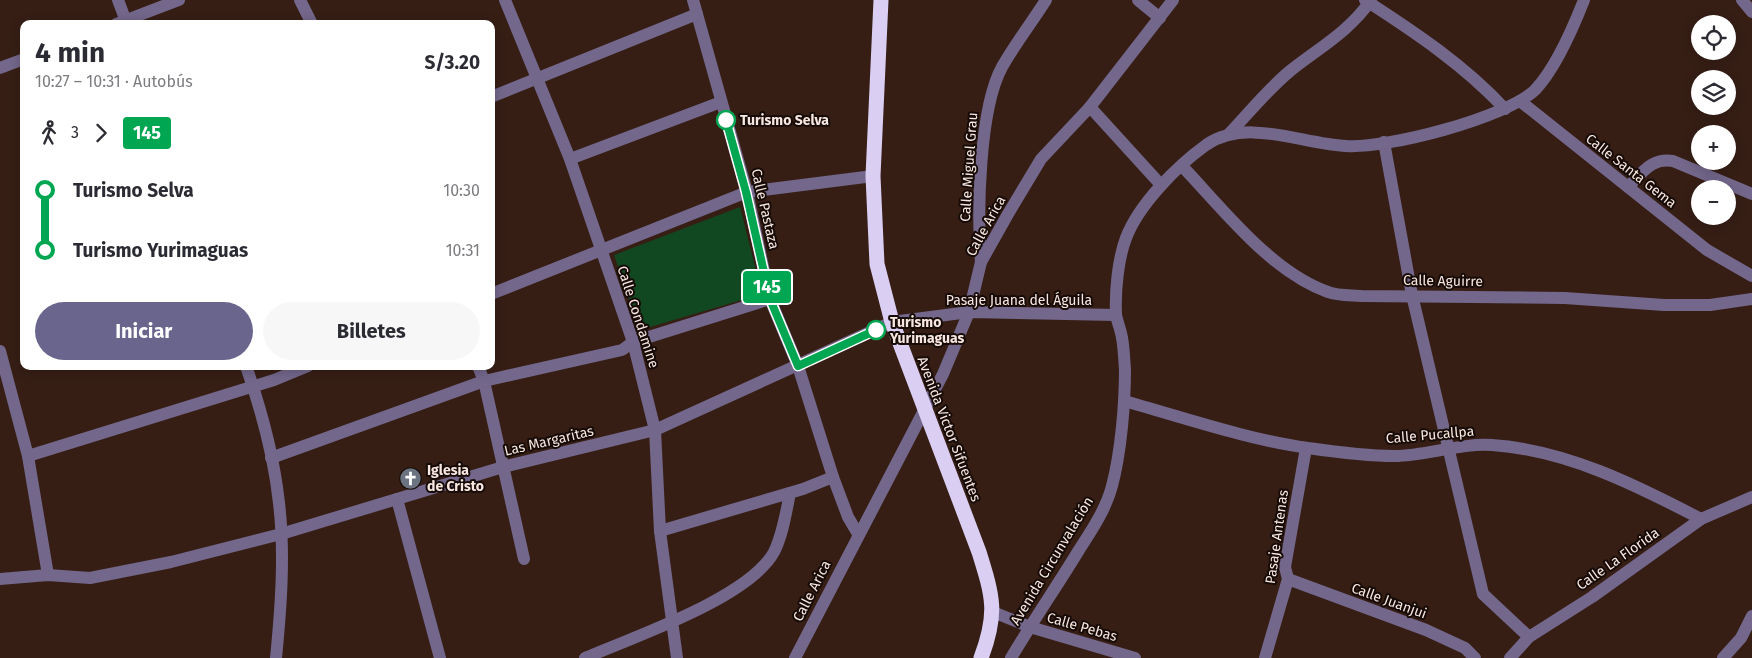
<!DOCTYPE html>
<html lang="es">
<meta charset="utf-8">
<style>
body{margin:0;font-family:"Fira Sans",sans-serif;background:#f7f7f7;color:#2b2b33;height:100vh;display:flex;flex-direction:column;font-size:19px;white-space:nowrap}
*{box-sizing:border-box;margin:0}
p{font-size:16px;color:#7c7c81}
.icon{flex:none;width:28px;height:28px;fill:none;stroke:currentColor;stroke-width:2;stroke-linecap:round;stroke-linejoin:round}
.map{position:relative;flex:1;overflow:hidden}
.sheet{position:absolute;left:20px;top:20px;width:475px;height:350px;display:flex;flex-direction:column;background:#fff;border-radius:10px;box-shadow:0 2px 12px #0003}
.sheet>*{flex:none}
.badge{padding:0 10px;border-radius:4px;font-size:18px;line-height:32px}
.buttons{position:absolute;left:1691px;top:15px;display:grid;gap:10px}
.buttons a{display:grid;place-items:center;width:45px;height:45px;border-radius:50%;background:#fff;box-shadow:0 2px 12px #0003;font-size:25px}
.map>.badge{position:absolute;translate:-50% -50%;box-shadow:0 0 0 2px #fff}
.legs{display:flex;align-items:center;gap:8px;height:55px;padding:0 15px;font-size:16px}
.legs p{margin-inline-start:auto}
.headline{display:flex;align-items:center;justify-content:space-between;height:85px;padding:0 15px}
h1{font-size:28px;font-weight:700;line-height:38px}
.button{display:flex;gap:10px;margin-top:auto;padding:10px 15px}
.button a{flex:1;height:58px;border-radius:30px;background:#69658c;color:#fff;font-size:20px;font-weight:700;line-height:58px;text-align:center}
.button a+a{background:#f7f7f7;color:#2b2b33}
ul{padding:0 15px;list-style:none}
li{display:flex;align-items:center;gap:18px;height:60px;font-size:19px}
li i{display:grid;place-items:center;width:8px;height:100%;margin:0 6px;background:currentColor}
li i::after{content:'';width:12px;height:12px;margin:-6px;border:4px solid;border-radius:50%;background:#fff}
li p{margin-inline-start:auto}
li:first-child i{background:linear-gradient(#0000 50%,currentColor 0)}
li:last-child i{background:linear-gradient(currentColor 50%,#0000 0)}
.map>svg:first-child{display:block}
</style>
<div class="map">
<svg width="1752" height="658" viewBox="0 0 1752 658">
<rect width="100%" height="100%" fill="#361e15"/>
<path fill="#124821" d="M740,207l22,87 -122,36 -26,-75z"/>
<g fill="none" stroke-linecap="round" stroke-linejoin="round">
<g stroke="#73678b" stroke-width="12">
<path d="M118,0l9,24"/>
<path d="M300,0l12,24"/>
<path d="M505,0l65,159 63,183 22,88 5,101 17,127"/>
<path d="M693,0l54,192 23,107 28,67 35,111 15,40 10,17"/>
<path d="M1138,0l22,18"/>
<path d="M1365,0c51,33 99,65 140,109"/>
<path d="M1742,0l10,12"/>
<path d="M116,24l63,-24"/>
<path d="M0,68l24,-9"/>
<path d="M491,97l206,-83"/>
<path d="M1520,101l187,149 45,26"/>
<path d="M1090,107l71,78"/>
<path d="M1228,135c20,-21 39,-45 62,-64 29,-23 60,-40 81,-71"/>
<path d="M1384,142l28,153 71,299 46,43"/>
<path d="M570,159l151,-57"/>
<path d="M1182,166c41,43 89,106 146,126 10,4 24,3 34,4l203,2 99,7h46l42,-6"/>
<path d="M1628,187c15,-15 23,-29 45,-26l79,33"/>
<path d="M981,262c-4,-48 -2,-153 21,-195 13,-23 30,-45 44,-67"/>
<path d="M491,294l256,-102 126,-16"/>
<path d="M0,351l28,105 246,-76 34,-14"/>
<path d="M246,366c15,43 28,91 33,137 6,51 2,104 -3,155"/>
<path d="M478,366l6,15 40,178"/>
<path d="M1124,401c58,16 125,39 184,47 28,4 58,8 86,8 33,0 65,-13 98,-11 74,5 144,40 209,74"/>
<path d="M28,456l20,119"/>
<path d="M271,458l213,-77 138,-31 11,-8 137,-43"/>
<path d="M397,499l43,159"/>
<path d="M660,531l143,-42 30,-12"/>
<path d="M0,579l48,-4 42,3 81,-16 110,-28 222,-67 152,-37 237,-108 77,-10 147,3"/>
<path d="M1288,579l138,51 39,18 10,10"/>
<path d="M993,612l37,15 105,31"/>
<path d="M585,658c48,-21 164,-60 189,-106 9,-18 12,-40 16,-59"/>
<path d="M795,658l148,-284 26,-62 12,-50 27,-48 33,-55 49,-52 83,-107"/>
<path d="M1011,658c22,-37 46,-72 68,-108 13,-20 27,-41 33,-64 9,-34 13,-82 13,-117 -1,-10 -1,-21 -3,-31 -1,-8 -5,-16 -6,-24 -1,-23 2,-55 10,-76 13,-34 51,-72 80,-93 41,-28 95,-1 140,1 40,3 160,-28 189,-56 21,-22 38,-62 49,-90"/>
<path d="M1265,658l23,-79 -3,-12 21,-119"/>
<path d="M1510,658l19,-21 63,-40 109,-78 51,-22"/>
<path d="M1723,658l18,-20 11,-22"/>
</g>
<path stroke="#dacef3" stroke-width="15" d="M881,0l-8,176 4,88 15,58 87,230c14,45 19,61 2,106"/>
</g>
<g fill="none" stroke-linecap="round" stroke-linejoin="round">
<defs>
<path id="line-1" d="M726,120l20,72 24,107 28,67 78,-36"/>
</defs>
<use href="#line-1" stroke="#fff" stroke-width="11"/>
<use href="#line-1" stroke="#00a651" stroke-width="8"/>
</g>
<defs>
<symbol id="church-disc" viewBox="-11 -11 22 22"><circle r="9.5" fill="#6b7280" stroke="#160b07"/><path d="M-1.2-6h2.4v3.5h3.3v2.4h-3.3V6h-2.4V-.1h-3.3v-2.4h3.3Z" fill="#fff"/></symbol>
</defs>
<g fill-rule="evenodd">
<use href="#church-disc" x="398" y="466" width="25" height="25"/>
</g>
<g fill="#fff" stroke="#00a651" stroke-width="2.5">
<circle cx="726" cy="120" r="9"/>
<circle cx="876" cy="330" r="9"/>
</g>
<g text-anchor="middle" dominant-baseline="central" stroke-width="4" stroke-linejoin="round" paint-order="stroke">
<g font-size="14" font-weight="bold" fill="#f8e7e1" stroke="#160b07" text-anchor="start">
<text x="740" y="120">Turismo Selva</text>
<text x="890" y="322">Turismo<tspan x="890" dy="16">Yurimaguas</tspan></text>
</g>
<g font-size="14" fill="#f8e7e1" stroke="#160b07">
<text transform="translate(969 167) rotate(-86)">Calle Miguel Grau</text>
<text transform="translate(1631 171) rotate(38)">Calle Santa Gema</text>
<text transform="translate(765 209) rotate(77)">Calle Pastaza</text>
<text transform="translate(986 226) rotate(-61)">Calle Arica</text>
<text transform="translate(1443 281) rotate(1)">Calle Aguirre</text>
<text x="1019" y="300">Pasaje Juana del Águila</text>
<text transform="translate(638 317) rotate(72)">Calle Condamine</text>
<text transform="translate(949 429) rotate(69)">Avenida Victor Sifuentes</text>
<text transform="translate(1430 435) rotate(-5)">Calle Pucallpa</text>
<text transform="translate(549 441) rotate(-13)">Las Margaritas</text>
<text transform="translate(1277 537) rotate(-82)">Pasaje Antenas</text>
<text transform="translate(1618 559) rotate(-35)">Calle La Florida</text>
<text transform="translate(1052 561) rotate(-59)">Avenida Circunvalación</text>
<text transform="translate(812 591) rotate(-63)">Calle Arica</text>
<text transform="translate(1389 601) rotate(20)">Calle Juanjui</text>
<text transform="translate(1082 627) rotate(16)">Calle Pebas</text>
</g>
<g font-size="14" font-weight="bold" fill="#f8e7e1" stroke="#160b07" text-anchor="start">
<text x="427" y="470">Iglesia<tspan x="427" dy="16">de Cristo</tspan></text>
</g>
</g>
</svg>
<div class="buttons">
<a><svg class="icon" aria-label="locate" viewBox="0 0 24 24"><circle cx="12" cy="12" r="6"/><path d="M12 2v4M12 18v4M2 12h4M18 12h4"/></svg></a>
<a><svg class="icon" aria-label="layers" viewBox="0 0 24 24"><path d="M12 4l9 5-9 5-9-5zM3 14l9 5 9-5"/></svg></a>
<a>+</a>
<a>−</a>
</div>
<b class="badge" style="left:767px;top:287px;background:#00a651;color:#fff">145</b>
<section class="sheet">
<div class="headline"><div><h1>4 min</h1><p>10:27 – 10:31 · Autobús</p></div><b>S/3.20</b></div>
<div class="legs"><svg class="icon" aria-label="walk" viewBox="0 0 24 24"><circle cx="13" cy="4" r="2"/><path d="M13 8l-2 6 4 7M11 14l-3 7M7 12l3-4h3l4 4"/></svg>3<svg class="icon" aria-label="forward" viewBox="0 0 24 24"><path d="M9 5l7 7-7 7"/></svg><b class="badge" style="background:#00a651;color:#fff">145</b></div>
<ul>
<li><i style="color:#00a651"></i><b>Turismo Selva</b><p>10:30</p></li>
<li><i style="color:#00a651"></i><b>Turismo Yurimaguas</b><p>10:31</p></li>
</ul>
<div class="button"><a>Iniciar</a><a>Billetes</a></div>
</section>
</div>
